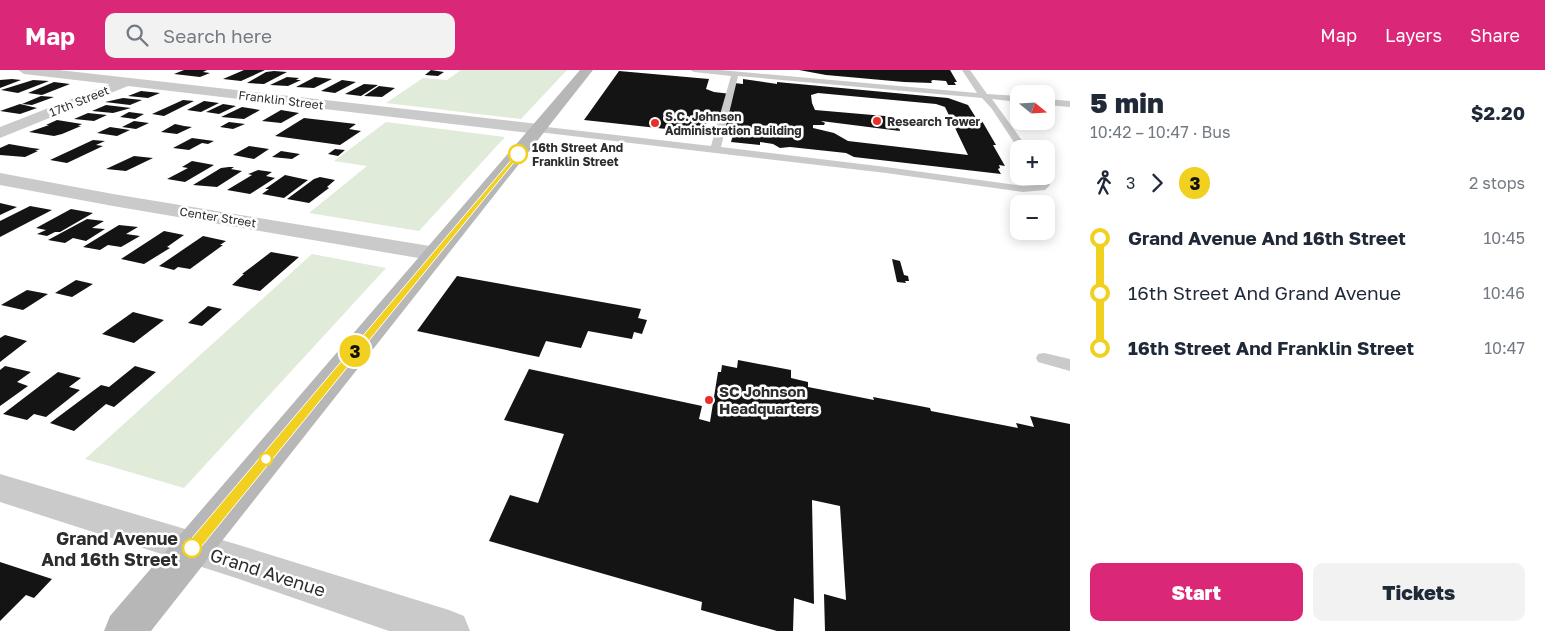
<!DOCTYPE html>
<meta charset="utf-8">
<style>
body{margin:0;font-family:"Golos Text",sans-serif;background:#f2f2f3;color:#1f2937;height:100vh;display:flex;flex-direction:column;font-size:19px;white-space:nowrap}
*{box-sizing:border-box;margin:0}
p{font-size:16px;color:#747a83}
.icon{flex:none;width:28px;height:28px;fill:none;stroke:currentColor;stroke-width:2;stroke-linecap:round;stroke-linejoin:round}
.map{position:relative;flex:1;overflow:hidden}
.drawer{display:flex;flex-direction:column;background:#fff;width:475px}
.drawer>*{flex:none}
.badge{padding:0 10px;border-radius:16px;font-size:18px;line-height:32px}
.needle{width:32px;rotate:108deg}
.controls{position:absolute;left:1010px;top:15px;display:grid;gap:10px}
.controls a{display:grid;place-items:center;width:45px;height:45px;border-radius:10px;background:#fff;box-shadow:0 2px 12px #0003;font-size:25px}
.map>.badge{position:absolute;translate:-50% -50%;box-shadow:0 0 0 2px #fff}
.legs{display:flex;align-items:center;gap:8px;height:55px;padding:0 20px;font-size:16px}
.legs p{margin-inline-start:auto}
.head{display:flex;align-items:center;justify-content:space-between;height:85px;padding:0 20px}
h1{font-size:28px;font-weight:800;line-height:38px}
.cta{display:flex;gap:10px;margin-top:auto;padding:10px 20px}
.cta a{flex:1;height:58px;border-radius:10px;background:#db2777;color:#fff;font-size:20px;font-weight:800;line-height:58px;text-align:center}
.cta a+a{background:#f2f2f3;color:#1f2937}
ul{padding:0 20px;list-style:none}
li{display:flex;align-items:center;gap:18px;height:55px;font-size:19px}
li i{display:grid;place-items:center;width:8px;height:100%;margin:0 6px;background:currentColor}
li i::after{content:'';width:12px;height:12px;margin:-6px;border:4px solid;border-radius:50%;background:#fff}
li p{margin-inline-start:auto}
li:first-child i{background:linear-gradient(#0000 50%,currentColor 0)}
li:last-child i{background:linear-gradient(currentColor 50%,#0000 0)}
header{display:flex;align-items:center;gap:30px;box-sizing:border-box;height:70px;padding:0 25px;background:#db2777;color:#fff}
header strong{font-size:24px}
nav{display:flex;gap:28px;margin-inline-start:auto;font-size:18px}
.search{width:350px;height:45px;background:#f2f2f3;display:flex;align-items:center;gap:12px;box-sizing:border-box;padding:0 18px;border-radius:10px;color:#747a83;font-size:19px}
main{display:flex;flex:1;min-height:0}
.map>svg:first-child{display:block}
</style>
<header>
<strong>Map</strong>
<div class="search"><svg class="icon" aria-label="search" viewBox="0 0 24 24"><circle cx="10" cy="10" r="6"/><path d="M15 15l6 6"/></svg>Search here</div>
<nav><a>Map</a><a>Layers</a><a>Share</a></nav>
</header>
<main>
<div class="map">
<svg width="1070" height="561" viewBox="0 0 1070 561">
<rect width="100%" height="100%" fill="#fff"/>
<g fill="#e1ebda">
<path d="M461,0h106l-46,49 -135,-16 37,-25 24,2z"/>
<path d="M386,52l119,15 -86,94 -110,-18 58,-47 -33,-5z"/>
<path d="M312,184l74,14 -202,220 -99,-29z"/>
</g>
<g fill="#141414" fill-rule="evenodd">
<path d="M184,0h23l-4,2 7,1 -10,4 -26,-3z"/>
<path d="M244,0h21l-24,11 -18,-2z"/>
<path d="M431,0l13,2 -6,4 -13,-1z"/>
<path d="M799,0h151l7,12h-3l2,3h-8l-2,-4 -13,-1 -2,1 1,2 -28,-1 -78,-7z"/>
<path d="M274,1l13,1 -23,12 -17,-1 19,-11z"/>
<path d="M619,1l90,8 -3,10 8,3 17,2 3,-11 9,1v-5l34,5v-2l171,16 20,7 10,16h4l14,24h-3l12,21 -6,-1 1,3 -2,1 3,5 -147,-17 -8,-4 -56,-6 -10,1 -7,-4 -13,-2v3l-29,-3 2,-7 -11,-2 3,-14 -17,-1 -5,15 -119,-13zM818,23l118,11 9,3 23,48 -120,-14 -14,-8 -21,-5v-3h11l1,-2 -4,-2 79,10 -4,-14 -81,-7 -3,-7 -1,-8z"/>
<path d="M287,7l12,1 -3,2h5l-13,6 -18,-1z"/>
<path d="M315,7l17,2 -18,9 -18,-1z"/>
<path d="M12,9l9,1 -21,8v-8z"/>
<path d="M33,10l16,1 -31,12 -17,-3z"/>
<path d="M342,10l14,2 -21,11 -14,-2z"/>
<path d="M54,12l16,2 -28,11 -14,-2z"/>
<path d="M364,14l14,1 -17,11 -16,-2z"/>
<path d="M379,16l16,2 -13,9 -18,-1z"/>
<path d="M141,21l19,2 -12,5 -20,-2z"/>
<path d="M41,26l13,1 -22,8 -10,-1z"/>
<path d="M123,28l19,2 -12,5 -25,-3z"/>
<path d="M183,30l11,1 -30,15 -12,-2z"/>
<path d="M204,31l15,2 -18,9 -14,-2z"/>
<path d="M20,34l17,4 -17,6 -20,-3z"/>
<path d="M223,34l13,2 -17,8 -13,-2z"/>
<path d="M106,35l25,3 -18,5 -21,-2z"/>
<path d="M242,37l18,3 -16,9 -23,-2z"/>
<path d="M281,40l18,3 -18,10 -19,-2z"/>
<path d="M129,42l15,2 -9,5 -15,-2z"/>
<path d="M88,43l19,2 -13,6 -20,-2z"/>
<path d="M304,48l52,6 -7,5 12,2 -21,14 -65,-9z"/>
<path d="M57,50l25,4 -4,2h3l-19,8 -8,2 -25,-4 20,-7h-3z"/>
<path d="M134,51l15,2 -13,6 -14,-2z"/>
<path d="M229,52l16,2 -12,5 -13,-2z"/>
<path d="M175,54l9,2 8,1 -15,7 -16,-2z"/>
<path d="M110,57l20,3 -13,6 -20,-3z"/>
<path d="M192,68l22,3 -6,3 -6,-1 -13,7 -16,-2z"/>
<path d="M93,70l12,1 -9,4 7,1 -36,17 -17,-3z"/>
<path d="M9,74l23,4 8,1 -5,2h3l-13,6 -25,-2v-7z"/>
<path d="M249,76l20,3 -15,10 -21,-4z"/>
<path d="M335,79l10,1 -7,6 -10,-2z"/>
<path d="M281,81l19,3 -8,5 -20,-2z"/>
<path d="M134,86l19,2 -27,13 -20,-2z"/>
<path d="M192,91l22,4 -29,17 -18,-3 21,-11 -6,-1z"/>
<path d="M229,97h5l-3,2 11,2 -25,16 -24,-2 28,-17z"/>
<path d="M258,100l14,2 -6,4 9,2 -25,16 -23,-4 25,-15 -4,-1 3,-1z"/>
<path d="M285,105l23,5 -24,18 -22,-4 7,-5h-4z"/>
<path d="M320,107l15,3 -8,7 2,1 -20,15 -22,-4 27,-20z"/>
<path d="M0,133l17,4 -17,8z"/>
<path d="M30,136l22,4 -52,27v-16z"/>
<path d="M71,139l22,4 -33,19h-5l-8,4 -10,-2 9,-4 -10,-2z"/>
<path d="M87,149l17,2 -12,7 13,1 -19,12 -13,-3 -8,5 -17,-3z"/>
<path d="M119,155l19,2 -12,7 14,2 -19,11 -13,-2 -8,5 -17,-3z"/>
<path d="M164,161l20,4 -17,12 3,1 -26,16 -23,-5z"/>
<path d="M203,166l23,5 -6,4h3l-33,24 -12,-2 -4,3 -15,-4z"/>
<path d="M271,182l28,5 -39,34 -28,-6 12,-11h-2z"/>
<path d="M892,189l8,2 4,14 4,1 1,5h-4l1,2 -9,-1z"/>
<path d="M457,206l184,33 -3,9 9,2 -5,14 -8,-2 -2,7 -44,-8 -7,17 -35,-7 -7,16 -122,-26z"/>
<path d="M76,210l17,4 -21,13 -17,-4z"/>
<path d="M27,220l21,4 -25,16 -22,-5z"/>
<path d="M208,236l14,3 -20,17 -14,-3z"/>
<path d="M133,242l31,8 -30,23 -32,-9z"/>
<path d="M5,265l22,6 -27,21v-24z"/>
<path d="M738,290l53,10v8l17,4v5l66,13 -1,-3 57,11 1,3 87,17 -2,-5 18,4 -4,-11 40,8v207h-245l-1,-37 22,6 -6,-94 -28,-6 2,104 -20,-6 -1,33h-16l-76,-21 1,-8 -213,-61 21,-46 28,8 26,-69 -60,-14 25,-51 173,37 -3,13 11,3 8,-50h3l1,-7 15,3z"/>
<path d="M5,296l26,6 -14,10 11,4 -28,20v-36z"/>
<path d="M135,296l21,6 -42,35 -8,-3 -32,27 -24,-8 51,-38 8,2z"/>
<path d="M58,302l23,6 -12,9 11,3 -34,27 -12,-3 -7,6 -24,-6z"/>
<path d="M0,492l52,17 -18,19 -8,-3 -26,26z"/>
</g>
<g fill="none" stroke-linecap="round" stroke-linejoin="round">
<g fill="#cacaca" fill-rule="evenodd">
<path d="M690,0h30l257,23 -15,-23h8l17,24 32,2v6l-27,-3 36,50 -9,1 -27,-41 -10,-11 -244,-22 -17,71 165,20 137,19 15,-1 -2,-9h10l4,9 -5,5 -22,2 -137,-19 -348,-41 -5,-3 5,-3 173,20 20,-70 -37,-4z"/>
<path d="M1046,29l24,2v6l-24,-2z"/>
<path d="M1044,283l26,6v12l-32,-9 -2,-4 2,-4z"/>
</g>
<g fill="#cacaca" fill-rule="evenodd">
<path d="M18,0h41l479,54 6,2 2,3 -2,3 -6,2 -410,-48 -128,52v-11l110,-43 -86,-10z"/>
<path d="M0,103l113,21 323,53 8,2 3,5 -3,5 -8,2 -323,-55 -113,-21z"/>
<path d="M0,404l239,71 210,65 15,6 6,15h-81l-150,-52 -239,-77z"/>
</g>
<path fill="#b7b7b7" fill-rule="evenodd" d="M580,0h13l-442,561h-47l6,-15z"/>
</g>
<path fill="#f2d020" stroke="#fff" d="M518,82l2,3 -323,397 -5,2 -5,-2 -2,-4 2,-4z"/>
<g fill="#ea2e29" stroke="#fff" stroke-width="2">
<circle cx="877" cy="51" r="5"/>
<circle cx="655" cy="53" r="5"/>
<circle cx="709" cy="330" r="5"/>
</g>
<g fill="#fff" stroke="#f2d020" stroke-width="2.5">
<circle cx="518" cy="84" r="9"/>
<circle cx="266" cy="389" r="6"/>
<circle cx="192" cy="478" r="9"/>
</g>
<g text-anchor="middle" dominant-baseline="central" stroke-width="5" stroke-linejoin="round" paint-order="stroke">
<g font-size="12" fill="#2d2d2d" stroke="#fff">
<text transform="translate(281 30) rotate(7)">Franklin Street</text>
<text transform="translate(79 31) rotate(-22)">17th Street</text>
<text transform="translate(218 147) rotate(9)">Center Street</text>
</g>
<g font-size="12" font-weight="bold" fill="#2d2d2d" stroke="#fff" text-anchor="start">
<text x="665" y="46">S.C. Johnson<tspan x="665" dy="14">Administration Building</tspan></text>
<text x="887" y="51">Research Tower</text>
</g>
<g font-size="12" font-weight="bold" fill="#2d2d2d" stroke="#fff" text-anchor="start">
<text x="532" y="77">16th Street And<tspan x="532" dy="14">Franklin Street</tspan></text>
</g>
<g font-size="15" font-weight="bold" fill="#2d2d2d" stroke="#fff" text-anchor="start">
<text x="719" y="321">SC Johnson<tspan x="719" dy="17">Headquarters</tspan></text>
</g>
<g font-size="18" font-weight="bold" fill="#2d2d2d" stroke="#fff" text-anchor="end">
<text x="178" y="468">Grand Avenue<tspan x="178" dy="21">And 16th Street</tspan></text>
</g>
<g font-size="18" fill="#2d2d2d" stroke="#fff">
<text transform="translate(268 502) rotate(18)">Grand Avenue</text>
</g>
</g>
</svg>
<div class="controls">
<a><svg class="needle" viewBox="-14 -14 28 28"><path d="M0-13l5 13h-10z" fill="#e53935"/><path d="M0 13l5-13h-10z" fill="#747a83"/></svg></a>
<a>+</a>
<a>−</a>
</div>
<b class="badge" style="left:355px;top:281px;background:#f2d020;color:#111">3</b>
</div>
<section class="drawer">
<div class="head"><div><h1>5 min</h1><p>10:42 – 10:47 · Bus</p></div><b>$2.20</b></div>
<div class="legs"><svg class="icon" aria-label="walk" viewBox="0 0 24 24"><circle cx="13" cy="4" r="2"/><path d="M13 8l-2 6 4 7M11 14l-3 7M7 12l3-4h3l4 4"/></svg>3<svg class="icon" aria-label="forward" viewBox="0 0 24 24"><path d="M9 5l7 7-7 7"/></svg><b class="badge" style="background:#f2d020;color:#111">3</b><p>2 stops</p></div>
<ul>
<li><i style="color:#f2d020"></i><b>Grand Avenue And 16th Street</b><p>10:45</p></li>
<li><i style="color:#f2d020"></i><span>16th Street And Grand Avenue</span><p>10:46</p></li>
<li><i style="color:#f2d020"></i><b>16th Street And Franklin Street</b><p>10:47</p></li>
</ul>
<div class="cta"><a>Start</a><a>Tickets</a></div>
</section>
</main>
